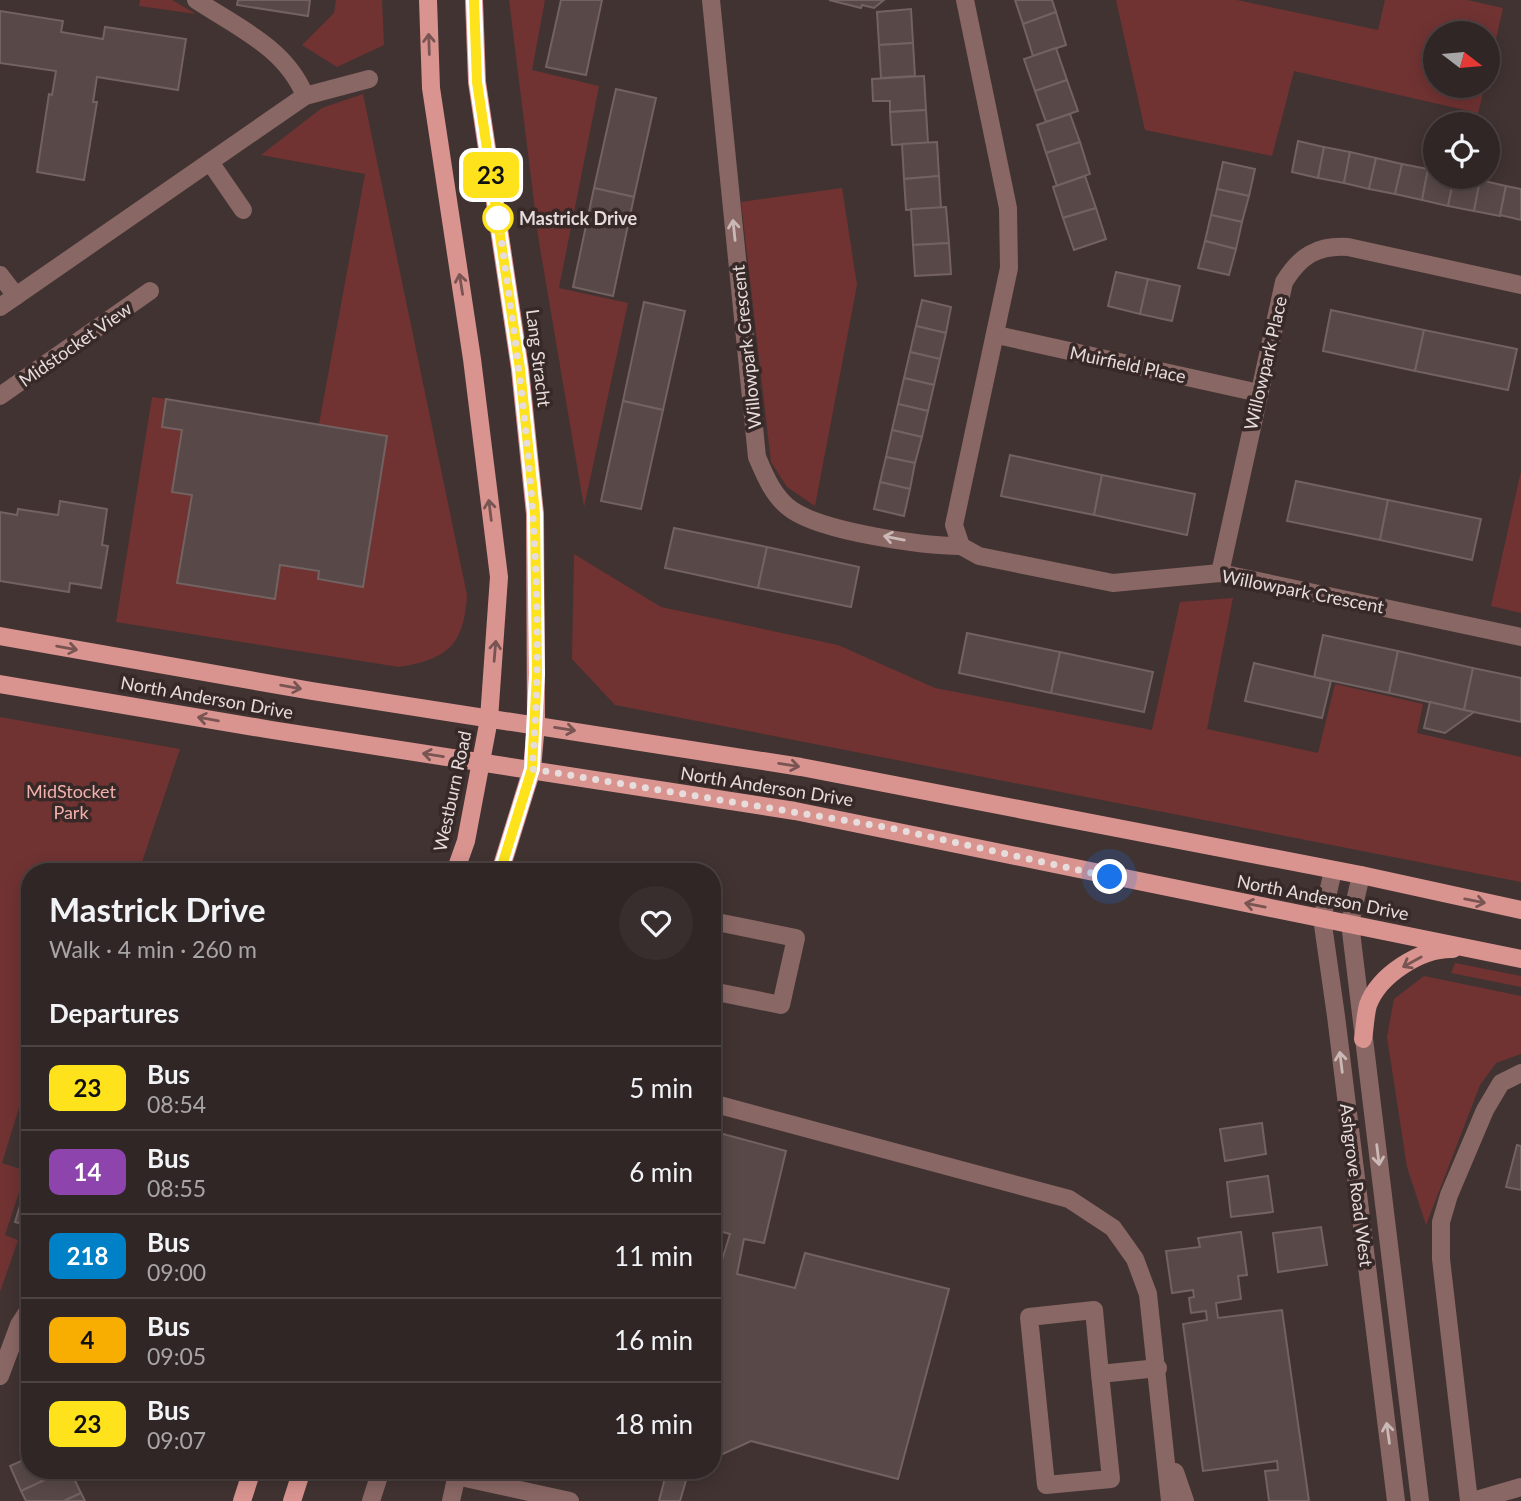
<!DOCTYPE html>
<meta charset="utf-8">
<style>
body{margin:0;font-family:Lato,sans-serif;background:#392e2e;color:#f1f3f6;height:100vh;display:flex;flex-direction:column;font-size:26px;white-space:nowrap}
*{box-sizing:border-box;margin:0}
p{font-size:23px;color:#a8a5a7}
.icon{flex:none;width:38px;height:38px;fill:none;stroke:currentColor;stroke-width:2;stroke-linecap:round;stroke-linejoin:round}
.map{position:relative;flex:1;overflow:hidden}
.panel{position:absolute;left:21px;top:863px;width:700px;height:616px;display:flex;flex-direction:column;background:#312626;border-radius:28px;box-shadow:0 4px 18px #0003,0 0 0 2px #4c4343}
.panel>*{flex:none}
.badge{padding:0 14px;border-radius:10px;font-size:24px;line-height:46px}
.needle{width:46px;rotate:106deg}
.fabs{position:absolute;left:1423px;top:21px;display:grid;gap:14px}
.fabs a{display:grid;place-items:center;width:77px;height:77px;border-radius:50%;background:#312626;box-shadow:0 4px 18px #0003,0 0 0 2px #4c4343;font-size:35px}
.you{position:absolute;width:35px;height:35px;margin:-18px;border:5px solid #fff;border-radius:50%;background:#1a73e8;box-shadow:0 0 0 10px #1a73e833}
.map>.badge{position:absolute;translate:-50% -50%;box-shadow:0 0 0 4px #fff}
h2{padding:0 28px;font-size:26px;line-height:63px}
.round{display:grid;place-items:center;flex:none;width:74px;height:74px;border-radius:37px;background:#392e2e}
.overview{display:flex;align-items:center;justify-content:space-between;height:119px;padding:0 28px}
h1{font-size:33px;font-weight:700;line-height:52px}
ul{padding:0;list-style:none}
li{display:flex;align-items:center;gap:21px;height:84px;padding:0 28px;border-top:2px solid #4c4343}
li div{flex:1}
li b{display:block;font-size:26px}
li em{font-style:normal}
li .badge{min-width:77px;font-weight:700;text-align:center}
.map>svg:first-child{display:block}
</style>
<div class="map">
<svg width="1521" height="1501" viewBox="0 0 1521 1501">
<rect width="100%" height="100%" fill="#413332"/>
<g fill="#703332">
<path d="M140,0h32l24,14 -57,-8z"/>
<path d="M336,0h46l2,45 -47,22 -35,-22 32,-32z"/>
<path d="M509,0h36l-13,70 67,16 -40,202 69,15 -44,204 -45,-265z"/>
<path d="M1116,0h121l141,30 7,-30h82l36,8 -15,66v-41h-53v53h50l-7,27 -184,-42 -22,85 -127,-26z"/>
<path d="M363,94l104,501c-3,50 -19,64 -68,72l-283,-45 36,-225 14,2 16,31 -10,61 20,4 -14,88 97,15 5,-33 39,6 -1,9 45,7 24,-151 -68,-12 46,-250 -104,-19 61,-47z"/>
<path d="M842,188l15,97 -42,221 -28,-19 -16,-25 -30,-260z"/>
<path d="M1521,471v142l-30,-7z"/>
<path d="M574,554l87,53 177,38 97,43 217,42 28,-128 53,-4 -26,131 111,24 17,-69 88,20 -6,29 104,24v125l-906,-177 -43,-46z"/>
<path d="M0,717l180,32 -41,122 -109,1v200l-28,91 24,8 -21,64 13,5 -18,52z"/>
<path d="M1455,963l66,13v11l-70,-14z"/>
<path d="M1424,976l97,20v58l-25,9 -16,22 -54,140 -19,-58 -20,-130 7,-38z"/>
</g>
<g fill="#584948" stroke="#726261" stroke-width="2">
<path d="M238,0h72l-2,16 -71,-11z"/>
<path d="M561,0h41l-16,75 -40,-8z"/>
<path d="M829,0h55l-10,8 -12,-3 -1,3z"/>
<path d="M1015,0h37l4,12 -33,12z"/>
<path d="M911,9l2,34 -34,2 -2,-33z"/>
<path d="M0,11l63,10 -2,11 42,7 2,-12 81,12 -8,51 -81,-13 -4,25h4l-13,78 -47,-8 12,-78 3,1 4,-24 -56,-8z"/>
<path d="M1056,12l10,33 -33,11 -10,-32z"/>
<path d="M913,43l2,33 -34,2 -2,-33z"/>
<path d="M1056,48l11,32 -32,11 -11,-32z"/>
<path d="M924,76l2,34 -36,2v-11h-17l-1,-22z"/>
<path d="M1067,80l11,31 -32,11 -11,-31z"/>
<path d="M616,89l40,9 -22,99 -40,-9z"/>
<path d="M926,110l2,33 -36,2 -2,-33z"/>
<path d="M1070,114l10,28 -34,11 -9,-28z"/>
<path d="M1298,141l26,6 -6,31 -26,-6z"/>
<path d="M937,142l2,34 -35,3 -2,-35z"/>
<path d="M1080,142l10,32 -33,12 -11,-33z"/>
<path d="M1324,147l26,5 -6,31 -26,-5z"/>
<path d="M1350,152l26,6 -7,31 -25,-6z"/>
<path d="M1376,158l26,6 -7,30 -26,-5z"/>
<path d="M1223,162l32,7 -6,27 -32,-7z"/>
<path d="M1402,164l26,5 -6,31 -27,-6z"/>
<path d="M1428,169l7,2v6h19l-6,29 -26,-6z"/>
<path d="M939,176l2,32 -35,2 -2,-31z"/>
<path d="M1085,176l11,32 -33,10 -10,-31z"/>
<path d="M1454,177l26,3 -6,31 -26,-5z"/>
<path d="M1480,180l26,6 -6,30 -26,-5z"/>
<path d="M1506,186l15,3v31l-21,-5z"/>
<path d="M594,188l40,9 -21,99 -40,-9z"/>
<path d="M1217,189l32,7 -7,26 -31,-7z"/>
<path d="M946,207l3,36 -36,2 -2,-36z"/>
<path d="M1096,208l10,31 -32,11 -11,-32z"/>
<path d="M1211,215l31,7 -6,27 -31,-8z"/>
<path d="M1205,241l31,8 -7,26 -31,-7z"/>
<path d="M949,243l2,31 -36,2 -2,-31z"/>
<path d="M1116,272l32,7 -8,35 -32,-8z"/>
<path d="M1148,279l32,7 -8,35 -32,-7z"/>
<path d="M922,300l29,7 -5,26 -30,-7z"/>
<path d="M644,302l41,9 -22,99 -40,-9z"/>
<path d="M1331,310l93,20 -9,41 -92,-20z"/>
<path d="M916,326l30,7 -6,26 -30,-7z"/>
<path d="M1424,330l93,19 -9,41 -93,-19z"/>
<path d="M910,352l30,7 -6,26 -30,-7z"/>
<path d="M904,378l30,7 -6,26 -30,-7z"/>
<path d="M166,399l221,37 -24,151 -45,-8 1,-8 -39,-6 -5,34 -98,-16 15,-88 -20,-3 10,-62 -20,-3z"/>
<path d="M623,401l40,9 -22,99 -40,-8z"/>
<path d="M898,404l30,7 -6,26 -30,-7z"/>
<path d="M892,430l30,7 -7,26 -29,-6z"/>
<path d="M1010,455l92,20 -8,40 -93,-19z"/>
<path d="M886,457l29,6 -5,26 -30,-7z"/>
<path d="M1102,475l93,19 -8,41 -93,-20z"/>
<path d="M1296,481l92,19 -8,40 -93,-19z"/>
<path d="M880,482l30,7 -6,27 -30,-7z"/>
<path d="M1388,500l93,19 -9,41 -92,-20z"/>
<path d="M60,501l47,8 -5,36 6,1 -7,42 -31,-5 -1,9 -69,-11v-69l17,3 1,-6 40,6z"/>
<path d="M674,528l93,19 -9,41 -93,-20z"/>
<path d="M767,547l92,20 -8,40 -93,-19z"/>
<path d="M967,633l93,19 -9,41 -92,-20z"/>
<path d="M1323,635l75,16 -9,42 -75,-16z"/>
<path d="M1398,651l75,17 -9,42 -75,-17z"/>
<path d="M1060,652l93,20 -9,40 -93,-19z"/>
<path d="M1254,663l77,18 -9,37 -77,-17z"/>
<path d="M1473,668l48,10v44l-57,-12z"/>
<path d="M1430,702l34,8 10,2 -29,21 -21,-5z"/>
<path d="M1262,1123l4,31 -41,7 -5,-32z"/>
<path d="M30,1131v36l-10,-3z"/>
<path d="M712,1131l74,20 -22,92 -20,-4 -7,35 58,14 10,-35 144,36 -51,190 -147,-38 -39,18v-180l4,1 14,-46 -18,-5z"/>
<path d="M1517,1145l4,1v44l-15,-3z"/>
<path d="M30,1173v53l-15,-4z"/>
<path d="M1268,1176l5,36 -42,5 -4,-35z"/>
<path d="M1321,1227l6,38 -49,7 -5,-39z"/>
<path d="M1241,1232l6,43 -9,1 3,23 -25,4 2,15 64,-8 27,191h-40l-4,-30 13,-1 -1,-9 -74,10 -20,-147 24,-4 -1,-9 -15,2 -2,-15 5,-1 -1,-7 -21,3 -6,-42 34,-4 -2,-9z"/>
<path d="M30,1457v13h36l-45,21 -11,-25z"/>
<path d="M66,1470h4l11,23 -17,8h-38l-5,-10z"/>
<path d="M667,1470h22l-9,31h-21z"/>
<path d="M81,1493l4,8h-21z"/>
</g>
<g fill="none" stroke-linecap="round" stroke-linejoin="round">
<g stroke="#896764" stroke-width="18">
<path d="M196,0c41,27 90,48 109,96"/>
<path d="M711,0l46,457c8,19 17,41 35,53 32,22 131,36 169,36"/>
<path d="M965,0l43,208 1,60 -55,257 7,21 18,10 134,27 107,-10 301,64"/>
<path d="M210,162l33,48"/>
<path d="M0,275l16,21"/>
<path d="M0,307l305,-211 64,-17"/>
<path d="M997,335l262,58"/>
<path d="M0,396l150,-105"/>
<path d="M1220,573l64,-291c16,-26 33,-37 64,-35l173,38"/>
<path d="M1333,871l-11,47 14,98 60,485"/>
<path d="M1361,875l-11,48 70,578"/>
<path d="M712,921l84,17 -15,67 -69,-14"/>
<path d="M712,1103l357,96 44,29 22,31 13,35 22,207"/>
<path d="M1100,1374l-6,-64 -65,7 17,168 65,-6 -11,-105 58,-6"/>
<path d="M0,1376l19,-51 11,-17"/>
<path d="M1175,1472l10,29"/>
<path d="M456,1476l114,25"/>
<path d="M371,1501l10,-31"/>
<path d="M451,1501l7,-31"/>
<path d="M1469,1501l-28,-242v-37l8,-27 36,-85 16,-27 20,-10"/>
<path d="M1473,1501l48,-14"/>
</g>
<g stroke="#da9490" stroke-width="18">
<path d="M428,0l3,88 41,271 27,218 -10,142 -23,122 -11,31"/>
<path d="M474,0l3,82 43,287 15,145 1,210 -4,45 -32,103"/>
<path d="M0,636l312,55 489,76 560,108 160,35"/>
<path d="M0,684l272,46 523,81 726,148"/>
<path d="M1363,1039c2,-11 2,-23 5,-34 11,-30 53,-57 85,-56"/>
<path d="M242,1501l10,-31"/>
<path d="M292,1501l10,-31"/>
</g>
</g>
<defs><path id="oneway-shaft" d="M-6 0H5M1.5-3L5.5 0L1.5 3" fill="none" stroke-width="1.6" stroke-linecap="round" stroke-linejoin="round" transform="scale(1.75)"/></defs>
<g stroke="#785452">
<use href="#oneway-shaft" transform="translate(429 44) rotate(-92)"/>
<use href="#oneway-shaft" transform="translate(461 284) rotate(-99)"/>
<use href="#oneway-shaft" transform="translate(490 510) rotate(-97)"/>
<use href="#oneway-shaft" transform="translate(67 648) rotate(10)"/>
<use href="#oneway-shaft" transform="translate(495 651) rotate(-85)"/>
<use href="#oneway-shaft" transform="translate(291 687) rotate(10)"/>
<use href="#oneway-shaft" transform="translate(208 719) rotate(-170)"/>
<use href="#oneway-shaft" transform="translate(565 729) rotate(9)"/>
<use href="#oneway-shaft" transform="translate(433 755) rotate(-171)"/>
<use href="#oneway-shaft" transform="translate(789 765) rotate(9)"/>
<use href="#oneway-shaft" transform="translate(1475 901) rotate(11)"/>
<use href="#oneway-shaft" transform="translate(1255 905) rotate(-169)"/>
<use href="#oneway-shaft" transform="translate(1412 962) rotate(151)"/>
</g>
<g stroke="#cab9b7">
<use href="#oneway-shaft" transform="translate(734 230) rotate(-96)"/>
<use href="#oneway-shaft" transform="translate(894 538) rotate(-169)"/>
<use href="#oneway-shaft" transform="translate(1341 1062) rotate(-97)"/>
<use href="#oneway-shaft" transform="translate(1378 1155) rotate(83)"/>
<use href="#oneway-shaft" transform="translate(1388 1433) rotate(-98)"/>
</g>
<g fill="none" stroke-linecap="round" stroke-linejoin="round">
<defs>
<path id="line" d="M474,0l3,82 43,287 15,144 2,161 -5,95 -32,103"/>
</defs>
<use href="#line" stroke="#fff" stroke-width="16"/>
<use href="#line" stroke="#fde21c" stroke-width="10"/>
<path stroke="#e6dcdb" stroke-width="7" stroke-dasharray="0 12.6" d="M498,218l-1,-6c28,185 51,370 35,557l359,59 219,49"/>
</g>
<circle fill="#fff" stroke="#fde21c" stroke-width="3.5" cx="498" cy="218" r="14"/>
<g text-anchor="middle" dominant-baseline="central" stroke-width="7" stroke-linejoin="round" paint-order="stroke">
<g font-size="18" font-weight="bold" fill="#e6dcdb" stroke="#372928" text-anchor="start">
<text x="519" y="218">Mastrick Drive</text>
</g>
<g font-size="18" fill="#e6dcdb" stroke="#372928">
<text transform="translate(75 344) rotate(-35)">Midstocket View</text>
<text transform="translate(746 347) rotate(-96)">Willowpark Crescent</text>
<text transform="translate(539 358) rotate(83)">Lang Stracht</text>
<text transform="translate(1265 363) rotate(-77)">Willowpark Place</text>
<text transform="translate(1128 364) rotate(12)">Muirfield Place</text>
<text transform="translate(1303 591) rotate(11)">Willowpark Crescent</text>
<text transform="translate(207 697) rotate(10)">North Anderson Drive</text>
<text transform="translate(767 786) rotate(9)">North Anderson Drive</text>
<text transform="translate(452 791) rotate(-78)">Westburn Road</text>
<text transform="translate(1323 897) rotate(11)">North Anderson Drive</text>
<text transform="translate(1357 1185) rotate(83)">Ashgrove Road West</text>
</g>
<g font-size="18" fill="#f2b0ac" stroke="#372928">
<text x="71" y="791">MidStocket<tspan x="71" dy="21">Park</tspan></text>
</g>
</g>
</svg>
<div class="fabs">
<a><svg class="needle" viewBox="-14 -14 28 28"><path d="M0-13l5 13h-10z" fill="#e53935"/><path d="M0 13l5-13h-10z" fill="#a8a5a7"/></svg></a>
<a><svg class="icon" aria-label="locate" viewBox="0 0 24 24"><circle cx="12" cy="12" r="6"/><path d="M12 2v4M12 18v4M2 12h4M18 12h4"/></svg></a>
</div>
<div class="you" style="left:1110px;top:877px"></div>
<b class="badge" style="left:491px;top:175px;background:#fde21c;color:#111">23</b>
<section class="panel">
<div class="overview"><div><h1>Mastrick Drive</h1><p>Walk · 4 min · 260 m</p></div><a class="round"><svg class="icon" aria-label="heart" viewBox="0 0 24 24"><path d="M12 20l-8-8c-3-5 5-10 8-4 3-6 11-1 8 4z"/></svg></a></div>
<h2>Departures</h2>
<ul>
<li><span class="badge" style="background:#fde21c;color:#111">23</span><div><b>Bus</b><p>08:54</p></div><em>5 min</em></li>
<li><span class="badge" style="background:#8e44ad;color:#fff">14</span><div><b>Bus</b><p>08:55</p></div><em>6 min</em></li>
<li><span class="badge" style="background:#0081c7;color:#fff">218</span><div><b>Bus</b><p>09:00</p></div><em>11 min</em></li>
<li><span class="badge" style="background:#f8ae00;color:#111">4</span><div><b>Bus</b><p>09:05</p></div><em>16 min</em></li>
<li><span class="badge" style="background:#fde21c;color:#111">23</span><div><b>Bus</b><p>09:07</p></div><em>18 min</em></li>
</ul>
</section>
</div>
